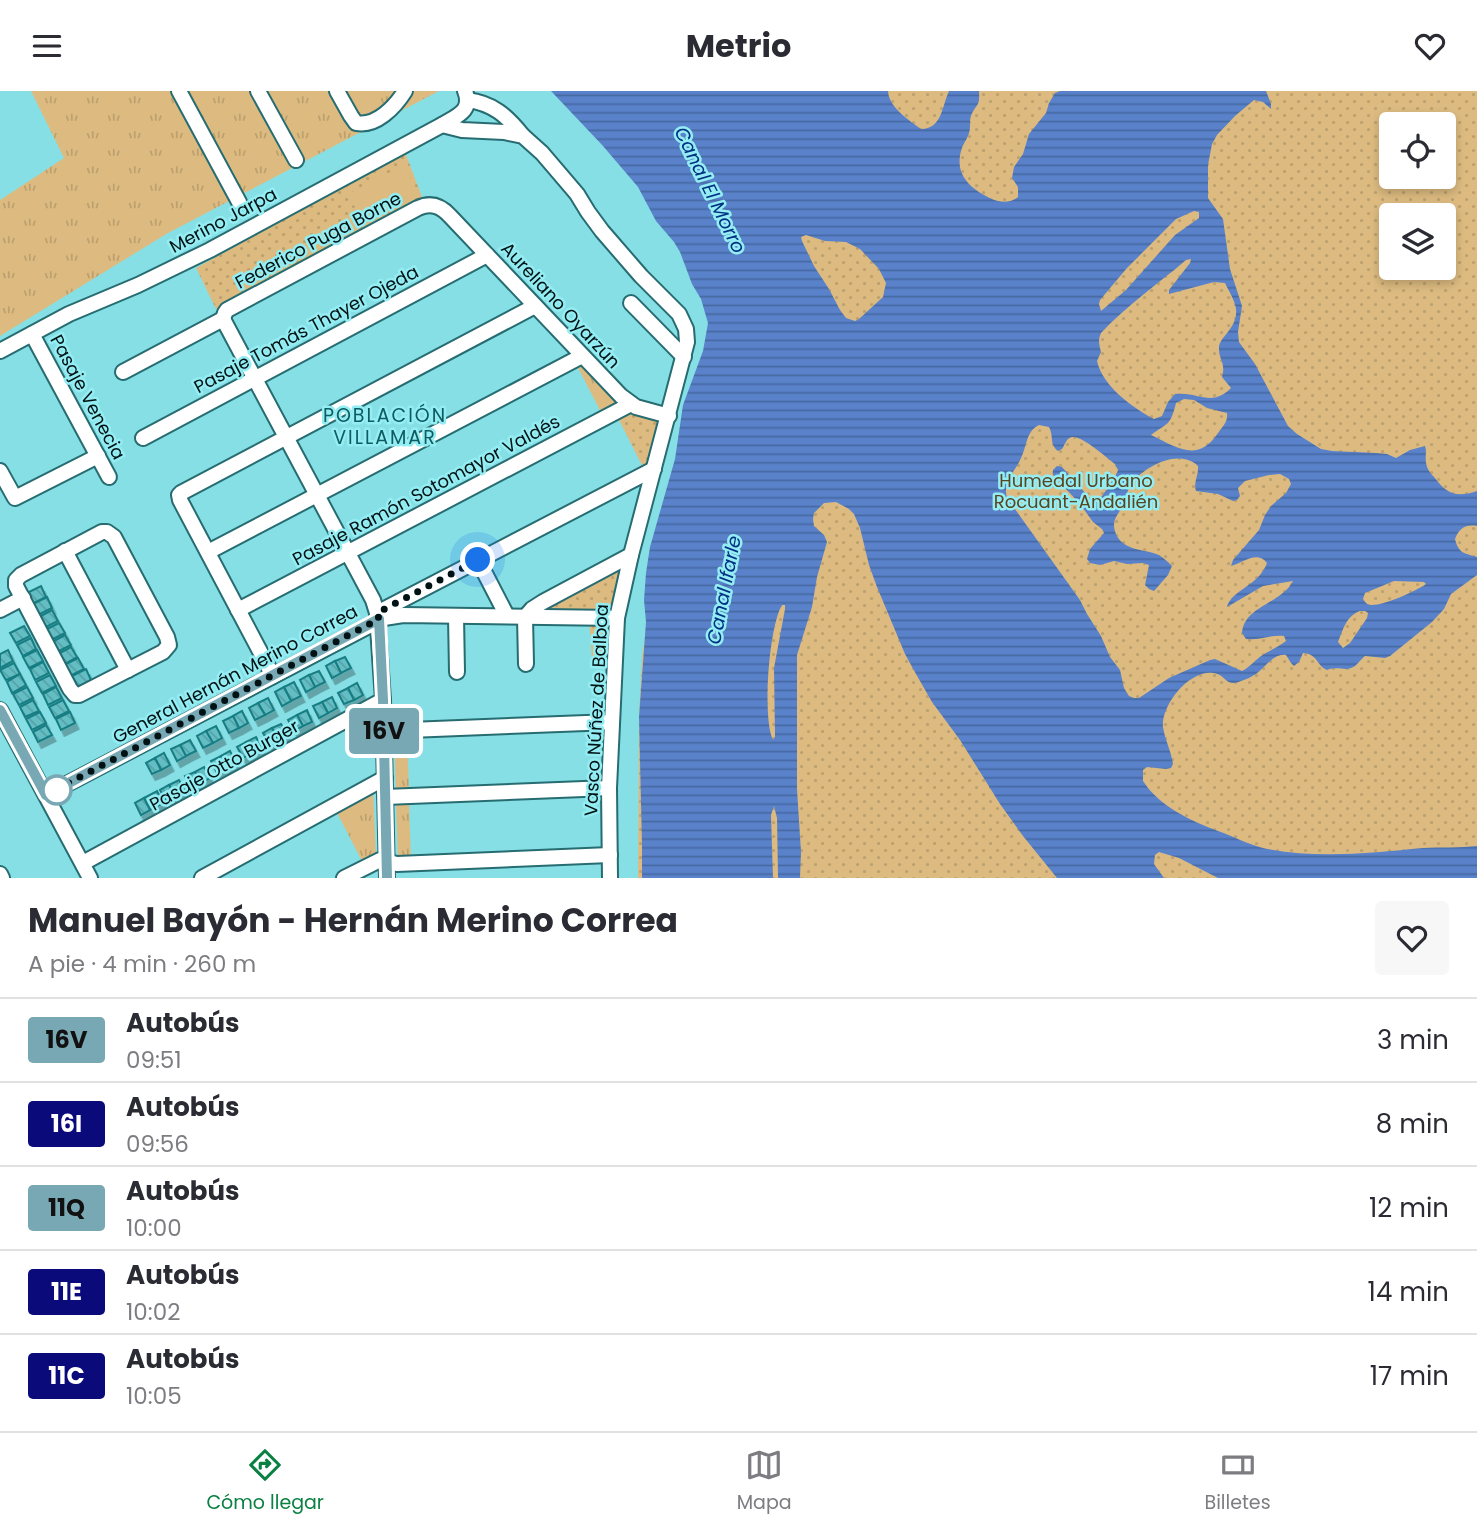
<!DOCTYPE html>
<html lang="es">
<meta charset="utf-8">
<style>
body{margin:0;font-family:Poppins,sans-serif;background:#f7f7f7;color:#2b2b33;height:100vh;display:flex;flex-direction:column;font-size:26px;white-space:nowrap}
*{box-sizing:border-box;margin:0}
p{font-size:23px;color:#7c7c81}
.icon{flex:none;width:38px;height:38px;fill:none;stroke:currentColor;stroke-width:2;stroke-linecap:round;stroke-linejoin:round}
.map{position:relative;height:787px;overflow:hidden}
.drawer{display:flex;flex-direction:column;background:#fff;flex:1}
.drawer>*{flex:none}
.badge{padding:0 14px;border-radius:5px;font-size:24px;line-height:46px}
.fabs{position:absolute;left:1379px;top:21px;display:grid;gap:14px}
.fabs a{display:grid;place-items:center;width:77px;height:77px;border-radius:7px;background:#fff;box-shadow:0 4px 10px #0003;font-size:35px}
.you{position:absolute;width:35px;height:35px;margin:-18px;border:5px solid #fff;border-radius:50%;background:#1a73e8;box-shadow:0 0 0 10px #1a73e833}
.map>.badge{position:absolute;translate:-50% -50%;box-shadow:0 0 0 4px #fff}
.round{display:grid;place-items:center;flex:none;width:74px;height:74px;border-radius:7px;background:#f7f7f7}
.overview{display:flex;align-items:center;justify-content:space-between;height:119px;padding:0 28px}
h1{font-size:33px;font-weight:700;line-height:52px}
ul{padding:0;list-style:none}
li{display:flex;align-items:center;gap:21px;height:84px;padding:0 28px;border-top:2px solid #e1e1e2}
li div{flex:1}
li b{display:block;font-size:26px}
li em{font-style:normal}
li .badge{min-width:77px;font-weight:700;text-align:center}
header{display:flex;justify-content:space-between;align-items:center;height:91px;padding:0 28px;background:#fff;font-size:32px;font-weight:700}
.tab-bar{display:flex;justify-content:space-around;align-items:center;height:98px;border-top:2px solid #e1e1e2;background:#fff;font-size:19px;color:#7c7c81}
.tab-bar a{display:grid;justify-items:center;gap:4px}
.tab-bar .selected{color:#0b8043}
.map>svg:first-child{display:block}
</style>
<header><svg class="icon" aria-label="menu" viewBox="0 0 24 24"><path d="M4 6h16M4 12h16M4 18h16"/></svg>Metrio<svg class="icon" aria-label="heart" viewBox="0 0 24 24"><path d="M12 20l-8-8c-3-5 5-10 8-4 3-6 11-1 8 4z"/></svg></header>
<div class="map">
<svg width="1477" height="787" viewBox="0 0 1477 787">
<defs>
<pattern id="grass-tufts" width="24" height="20" patternUnits="userSpaceOnUse" patternTransform="scale(1.75)"><rect width="24" height="20" fill="#ddbb80"/><path d="M3 7l-1-3M5 7V3M7 7l1-3M15 17l-1-3M17 17v-4M19 17l1-3" fill="none" stroke="#bca06e"/></pattern>
<pattern id="park-dots" width="8" height="8" patternUnits="userSpaceOnUse" patternTransform="scale(1.75)"><rect width="8" height="8" fill="#ddbb80"/><path d="M2 2h.1M6 6h.1" fill="none" stroke="#bca06e" stroke-width="1.8" stroke-linecap="round"/></pattern>
<pattern id="water-rules" width="6" height="5" patternUnits="userSpaceOnUse" patternTransform="scale(1.75)"><rect width="6" height="5" fill="#5982ca"/><path d="M0 2.5h6" fill="none" stroke="#4769a3"/></pattern>
<pattern id="building-back-hatch" width="6" height="6" patternUnits="userSpaceOnUse" patternTransform="scale(1.75)"><rect width="6" height="6" fill="#64bec4"/><path d="M-1 5l2 2M0 0l6 6M5-1l2 2" fill="none" stroke="#55a2a8"/></pattern>
<filter id="shadow"><feDropShadow dx="3.5" dy="6" stdDeviation="0" flood-color="#0004"/></filter>
</defs>
<rect width="100%" height="100%" fill="#86dfe5"/>
<g fill="url(#grass-tufts)">
<path d="M31,0h408l-271,142 -168,103v-136l64,-42z"/>
<path d="M582,267l41,43 -20,15 -28,-54z"/>
<path d="M589,528h27l-2,39 -22,1z"/>
<path d="M407,644l2,55 -13,1 -2,-55z"/>
<path d="M373,699l3,66 -13,7 -27,-52z"/>
<path d="M396,713h13l2,55h-13z"/>
</g>
<g fill="url(#park-dots)" fill-rule="evenodd">
<path d="M559,0h918v787h-839l1,-159 3,-62 13,-84 64,-235 -41,-96 -52,-76zM1391,33h53v53h-53zM1391,124h53v53h-53z"/>
<path d="M405,61l17,45 -206,112 -20,-41z"/>
<path d="M632,314l35,12 -22,54 -29,-57z"/>
<path d="M629,466l-12,60 -84,-7z"/>
</g>
<path fill="#ddbb80" d="M404,74l14,28 -55,29 -15,-28z"/>
<path fill="url(#water-rules)" fill-rule="evenodd" d="M551,0h337c1,17 21,29 33,38 21,0 21,-23 28,-38h30c1,17 -3,12 -8,25 -2,6 0,11 -2,17 -1,5 -5,9 -7,15 -9,26 8,41 30,51 9,4 18,4 26,-2v-10l-6,-9 2,-11 9,-13 6,-20 17,-21 3,-10 6,-10 5,-2h206l5,13v5l-8,-7 -9,-2 -19,16 -18,19 -5,9 -4,21v33l15,21 7,50 12,37 -4,26 1,10 16,22 33,62 9,8 24,15 11,2 44,2 11,1 9,4 14,-8 15,-4c2,6 0,11 1,17 1,6 4,10 8,14 13,17 22,21 43,14v35c-11,-2 -18,2 -22,13 4,15 9,14 22,18v18l-26,19 -7,15 -12,13 -42,34 -5,2 -20,-2c-4,3 -9,11 -14,12 -7,3 -13,-2 -24,2 -11,-5 -9,-16 -24,-17l-4,9 -5,4 -3,-3 -5,-8c-12,-2 -21,12 -30,19 -5,3 -9,5 -15,7 -17,7 -14,-7 -28,-8 -24,-3 -52,32 -50,54 2,13 8,24 10,37l-2,4 -5,1 -19,-2 -4,3v11c16,25 48,40 75,50 15,5 29,13 45,17 52,11 108,5 160,0 18,-1 36,0 54,-2v32h-259l-39,-20 -20,-6 -4,3 -1,9 10,14h-107l-34,-42 -23,-32 -40,-64 -28,-38 -16,-28 -11,-20 -28,-67 -8,-22 -9,-37 -6,-14 -5,-5 -13,-7 -12,1 -10,10 -1,6 1,7 10,9 3,7 -10,35 -5,30 -15,48v134l4,63 -1,26h-22l-1,-60 -3,-12 -3,9 2,63h-131v-32l-3,-129 7,-95 -2,-22 2,-27 4,-26 25,-88 8,-54 20,-54 5,-28 -7,-24 -9,-15 -12,-32 -6,-10 -18,-21 -18,-34 -35,-41zM1194,120l5,1v6l-24,17 -49,55 -25,21 -2,-7 1,-4 27,-32 49,-49zM806,144l19,6 21,1 14,7 19,20 7,14 -3,14 -24,22 -4,2 -9,-3 -6,-8 -11,-21 -15,-23 -12,-25 -1,-4zM1191,168l-1,4 -21,27v4l45,-12 11,1c4,9 10,17 11,26 2,20 -18,28 -17,40 0,11 7,14 3,28l9,11c-20,20 -32,3 -56,6l-7,8 -6,14 -8,3c-22,-12 -51,-32 -57,-58l4,-9c-2,-8 -3,-12 0,-19 26,-28 57,-49 85,-73zM1184,308l10,1 13,8 20,5c1,9 -4,13 -9,20 -20,30 -40,15 -67,2 17,-13 19,-8 25,-32zM1039,334l10,2c5,9 0,17 9,24l4,-2c3,-4 4,-11 10,-12 10,-2 35,21 43,27 1,2 2,4 3,6 0,3 -17,29 -21,32h-4l-6,-7 -25,-28 -5,-1 -4,4v5l27,29 13,18 9,7 2,4 -14,16 -3,10 3,4 10,2 14,-4 13,3 16,-1 6,2 -4,20 4,4 5,2 14,-16 4,-9c-4,-4 -8,-8 -13,-11 -14,-6 -36,-4 -43,-21 -6,-14 3,-20 8,-30 3,-7 3,-14 7,-20 14,-18 48,-36 67,-18 1,9 -5,16 -2,25l22,3 15,7 4,-1 3,-4 -2,-8 7,-7 24,-6 11,-1 9,5 2,5 -5,9 -15,13 -6,9 -6,15 -26,30 -2,6c12,-3 26,-16 36,-3 -9,24 -35,26 -40,44l36,-21 30,-5c-12,23 -49,25 -51,52l4,6c13,2 26,-5 38,-3l2,5c-8,6 -17,10 -25,15 -7,5 -11,11 -19,15l-27,-12 -5,1 -41,18 -30,20h-5l-5,-2 -5,-8 -4,-18 -10,-13 -9,-21 -14,-22 -7,-14 -73,-102c-5,-18 8,-25 14,-40 6,-12 5,-27 18,-33zM1394,490l30,1 2,2c-10,7 -41,21 -54,21 -5,0 -6,-2 -9,-6l2,-6zM782,514h3v4l-11,59 1,69 -2,3c-11,-22 -4,-114 9,-135zM1360,520h5l3,2 -1,5 -17,25 -7,5 -5,-6c5,-12 8,-26 22,-31z"/>
<g fill="url(#building-back-hatch)" stroke="#187e83" stroke-width="2" filter="url(#shadow)">
<path d="M41,495l5,11 -14,7 -5,-11z"/>
<path d="M47,506l5,11 -14,7 -5,-11z"/>
<path d="M52,519l6,11 -14,7 -5,-11z"/>
<path d="M59,532l6,10 -14,7 -6,-10z"/>
<path d="M24,535l6,10 -14,7 -6,-10z"/>
<path d="M65,544l6,10 -14,7 -5,-10z"/>
<path d="M31,547l5,11 -13,7 -6,-11z"/>
<path d="M71,556l6,10 -14,8 -5,-11z"/>
<path d="M8,559l5,11 -13,7v-14z"/>
<path d="M37,559l6,11 -14,7 -6,-11z"/>
<path d="M345,566l6,11 -10,5 -6,-12z"/>
<path d="M78,567l6,11 -14,7 -6,-11z"/>
<path d="M335,570l6,12 -9,5 -6,-12z"/>
<path d="M43,571l6,11 -14,7 -5,-11z"/>
<path d="M14,572l6,11 -14,6 -6,-10z"/>
<path d="M86,578l5,11 -13,7 -6,-11z"/>
<path d="M319,580l6,11 -10,5 -6,-12z"/>
<path d="M20,583l6,11 -14,8 -5,-11z"/>
<path d="M50,584l6,11 -14,7 -6,-11z"/>
<path d="M309,584l6,12 -9,5 -6,-12z"/>
<path d="M294,591l7,14 -10,5 -7,-14z"/>
<path d="M357,592l6,12 -9,5 -6,-12z"/>
<path d="M27,596l6,11 -14,7 -6,-11z"/>
<path d="M56,596l6,11 -14,7 -5,-11z"/>
<path d="M284,596l7,14 -9,5 -7,-14z"/>
<path d="M348,597l6,12 -10,4 -6,-11z"/>
<path d="M332,606l5,11 -9,5 -6,-11z"/>
<path d="M268,607l6,12 -9,5 -7,-12z"/>
<path d="M33,609l6,11 -14,6 -5,-10z"/>
<path d="M63,609l6,11 -14,7 -6,-11z"/>
<path d="M322,611l6,11 -9,5 -6,-12z"/>
<path d="M258,612l7,12 -10,5 -6,-12z"/>
<path d="M307,619l5,12 -9,4 -6,-11z"/>
<path d="M242,620l6,12 -9,5 -6,-12z"/>
<path d="M40,621l6,11 -14,7 -6,-11z"/>
<path d="M70,621l5,11 -14,7 -5,-11z"/>
<path d="M297,624l6,11 -9,5 -6,-11z"/>
<path d="M233,625l6,12 -10,5 -6,-12z"/>
<path d="M281,633l6,11 -9,5 -6,-12z"/>
<path d="M46,634l6,10 -14,7 -5,-10z"/>
<path d="M216,635l6,12 -9,5 -7,-12z"/>
<path d="M272,637l6,12 -9,4 -6,-11z"/>
<path d="M206,640l7,12 -10,5 -6,-12z"/>
<path d="M256,646l6,12 -10,4 -6,-11z"/>
<path d="M190,649l6,11 -10,5 -6,-11z"/>
<path d="M246,651l6,11 -9,5 -6,-11z"/>
<path d="M180,654l6,11 -9,5 -6,-12z"/>
<path d="M230,660l6,12 -9,5 -6,-12z"/>
<path d="M164,662l6,12 -9,5 -6,-12z"/>
<path d="M221,665l6,12 -10,5 -6,-12z"/>
<path d="M155,667l6,12 -9,4 -6,-11z"/>
<path d="M204,676l6,11 -9,5 -6,-11z"/>
<path d="M195,681l6,11 -10,5 -6,-12z"/>
<path d="M179,689l6,12 -10,5 -6,-12z"/>
<path d="M169,694l6,12 -9,4 -6,-11z"/>
<path d="M157,700l6,12 -13,7 -6,-12z"/>
<path d="M144,707l6,12 -9,5 -6,-12z"/>
</g>
<g fill="none" stroke-linecap="round" stroke-linejoin="round">
<defs>
<g id="minor">
<path d="M179,0l60,111"/>
<path d="M258,0l38,69"/>
<path d="M337,0l14,25 5,7c20,4 39,-16 49,-32"/>
<path d="M467,9c26,3 40,16 56,36"/>
<path d="M442,34l20,5 42,2 19,4 19,17 35,41 11,18 14,19 39,45 38,38 7,15 1,13 -56,213 -14,63 -8,170 1,90"/>
<path d="M631,212l53,54"/>
<path d="M223,228l150,281 4,13 6,87 4,178"/>
<path d="M223,228l2,-6 2,-3 191,-102c13,-6 23,-2 32,8l171,180 15,11 33,9"/>
<path d="M32,243l77,143"/>
<path d="M0,260l69,-37 69,-29 72,-35 232,-125c15,-9 31,-14 23,-34"/>
<path d="M123,281l100,-53"/>
<path d="M143,347l344,-183"/>
<path d="M0,380l15,27 83,-42"/>
<path d="M102,441h5l7,5 53,100 2,8 -6,7 -84,43h-4l-5,-6 -54,-103v-6l5,-5z"/>
<path d="M65,460l63,119"/>
<path d="M208,461l374,-196"/>
<path d="M478,469l29,56"/>
<path d="M0,519l23,-12"/>
<path d="M238,519l393,-206"/>
<path d="M377,522l277,-144"/>
<path d="M456,525l1,56"/>
<path d="M526,573l-1,-47 7,-8 11,-7 88,-47"/>
<path d="M273,585l-93,-176 -1,-5 2,-2 354,-187"/>
<path d="M0,619l90,168"/>
<path d="M384,640l228,-9"/>
<path d="M46,704l338,-177 19,-3 214,3"/>
<path d="M385,706l224,-9"/>
<path d="M83,772l300,-163"/>
<path d="M0,783l2,4"/>
<path d="M202,787l183,-100"/>
<path d="M344,787l36,-18 17,4 213,-9"/>
</g>
</defs>
<use href="#minor" stroke="#266c71" stroke-width="18"/>
<use href="#minor" stroke="#fff" stroke-width="14"/>
</g>
<g fill="none" stroke-linecap="round" stroke-linejoin="round">
<defs>
<path id="line" d="M0,619l46,85 333,-176 4,81 4,178"/>
</defs>
<use href="#line" stroke="#fff" stroke-width="16"/>
<use href="#line" stroke="#79a8b5" stroke-width="10"/>
<path stroke="#001214" stroke-width="7" stroke-dasharray="0 12.6" d="M57,699l-11,5 333,-176 -2,-6 101,-53"/>
</g>
<circle fill="#fff" stroke="#79a8b5" stroke-width="3.5" cx="57" cy="699" r="14"/>
<g text-anchor="middle" dominant-baseline="central" stroke-width="5" stroke-linejoin="round" paint-order="stroke">
<g font-size="18" fill="#001214" stroke="#93edf2">
<text transform="translate(223 129) rotate(-28)">Merino Jarpa</text>
<text transform="translate(318 149) rotate(-28)">Federico Puga Borne</text>
<text transform="translate(561 214) rotate(47)">Aureliano Oyarzún</text>
<text transform="translate(306 238) rotate(-28)">Pasaje Tomás Thayer Ojeda</text>
<text transform="translate(88 306) rotate(62)">Pasaje Venecia</text>
<text transform="translate(426 399) rotate(-28)">Pasaje Ramón Sotomayor Valdés</text>
<text transform="translate(235 583) rotate(-28)">General Hernán Merino Correa</text>
<text transform="translate(596 619) rotate(-87)">Vasco Núñez de Balboa</text>
<text transform="translate(224 674) rotate(-29)">Pasaje Otto Burger</text>
</g>
<g font-size="18" fill="#594520" stroke="#93edf2">
<text x="1076" y="389">Humedal Urbano<tspan x="1076" dy="21">Rocuant-Andalién</tspan></text>
</g>
<g font-size="19" font-style="italic" fill="#002f84" stroke="#93edf2">
<text transform="translate(710 99) rotate(64)">Canal El Morro</text>
<text transform="translate(724 499) rotate(-79)">Canal Ifarle</text>
</g>
<g font-size="19" letter-spacing="2" fill="#0e5b60" stroke="#93edf2">
<text x="385" y="324">POBLACIÓN<tspan x="385" dy="22">VILLAMAR</tspan></text>
</g>
</g>
</svg>
<div class="fabs">
<a><svg class="icon" aria-label="locate" viewBox="0 0 24 24"><circle cx="12" cy="12" r="6"/><path d="M12 2v4M12 18v4M2 12h4M18 12h4"/></svg></a>
<a><svg class="icon" aria-label="layers" viewBox="0 0 24 24"><path d="M12 4l9 5-9 5-9-5zM3 14l9 5 9-5"/></svg></a>
</div>
<div class="you" style="left:478px;top:469px"></div>
<b class="badge" style="left:384px;top:640px;background:#79a8b5;color:#111">16V</b>
</div>
<section class="drawer">
<div class="overview"><div><h1>Manuel Bayón - Hernán Merino Correa</h1><p>A pie · 4 min · 260 m</p></div><a class="round"><svg class="icon" aria-label="heart" viewBox="0 0 24 24"><path d="M12 20l-8-8c-3-5 5-10 8-4 3-6 11-1 8 4z"/></svg></a></div>
<ul>
<li><span class="badge" style="background:#79a8b5;color:#111">16V</span><div><b>Autobús</b><p>09:51</p></div><em>3 min</em></li>
<li><span class="badge" style="background:#0a0a7a;color:#fff">16I</span><div><b>Autobús</b><p>09:56</p></div><em>8 min</em></li>
<li><span class="badge" style="background:#79a8b5;color:#111">11Q</span><div><b>Autobús</b><p>10:00</p></div><em>12 min</em></li>
<li><span class="badge" style="background:#0a0a7a;color:#fff">11E</span><div><b>Autobús</b><p>10:02</p></div><em>14 min</em></li>
<li><span class="badge" style="background:#0a0a7a;color:#fff">11C</span><div><b>Autobús</b><p>10:05</p></div><em>17 min</em></li>
</ul>
</section>
<nav class="tab-bar">
<a class="selected"><svg class="icon" aria-label="directions" viewBox="0 0 24 24"><path d="M12 3l9 9-9 9-9-9zM9 14v-3h6M13 9l2 2-2 2"/></svg>Cómo llegar</a>
<a><svg class="icon" aria-label="map" viewBox="0 0 24 24"><path d="M3 6l6-2 6 2 6-2v14l-6 2-6-2-6 2zM9 4v14M15 6v14"/></svg>Mapa</a>
<a><svg class="icon" aria-label="tickets" viewBox="0 0 24 24"><path d="M3 7h18v10H3zM15 7v10"/></svg>Billetes</a>
</nav>
